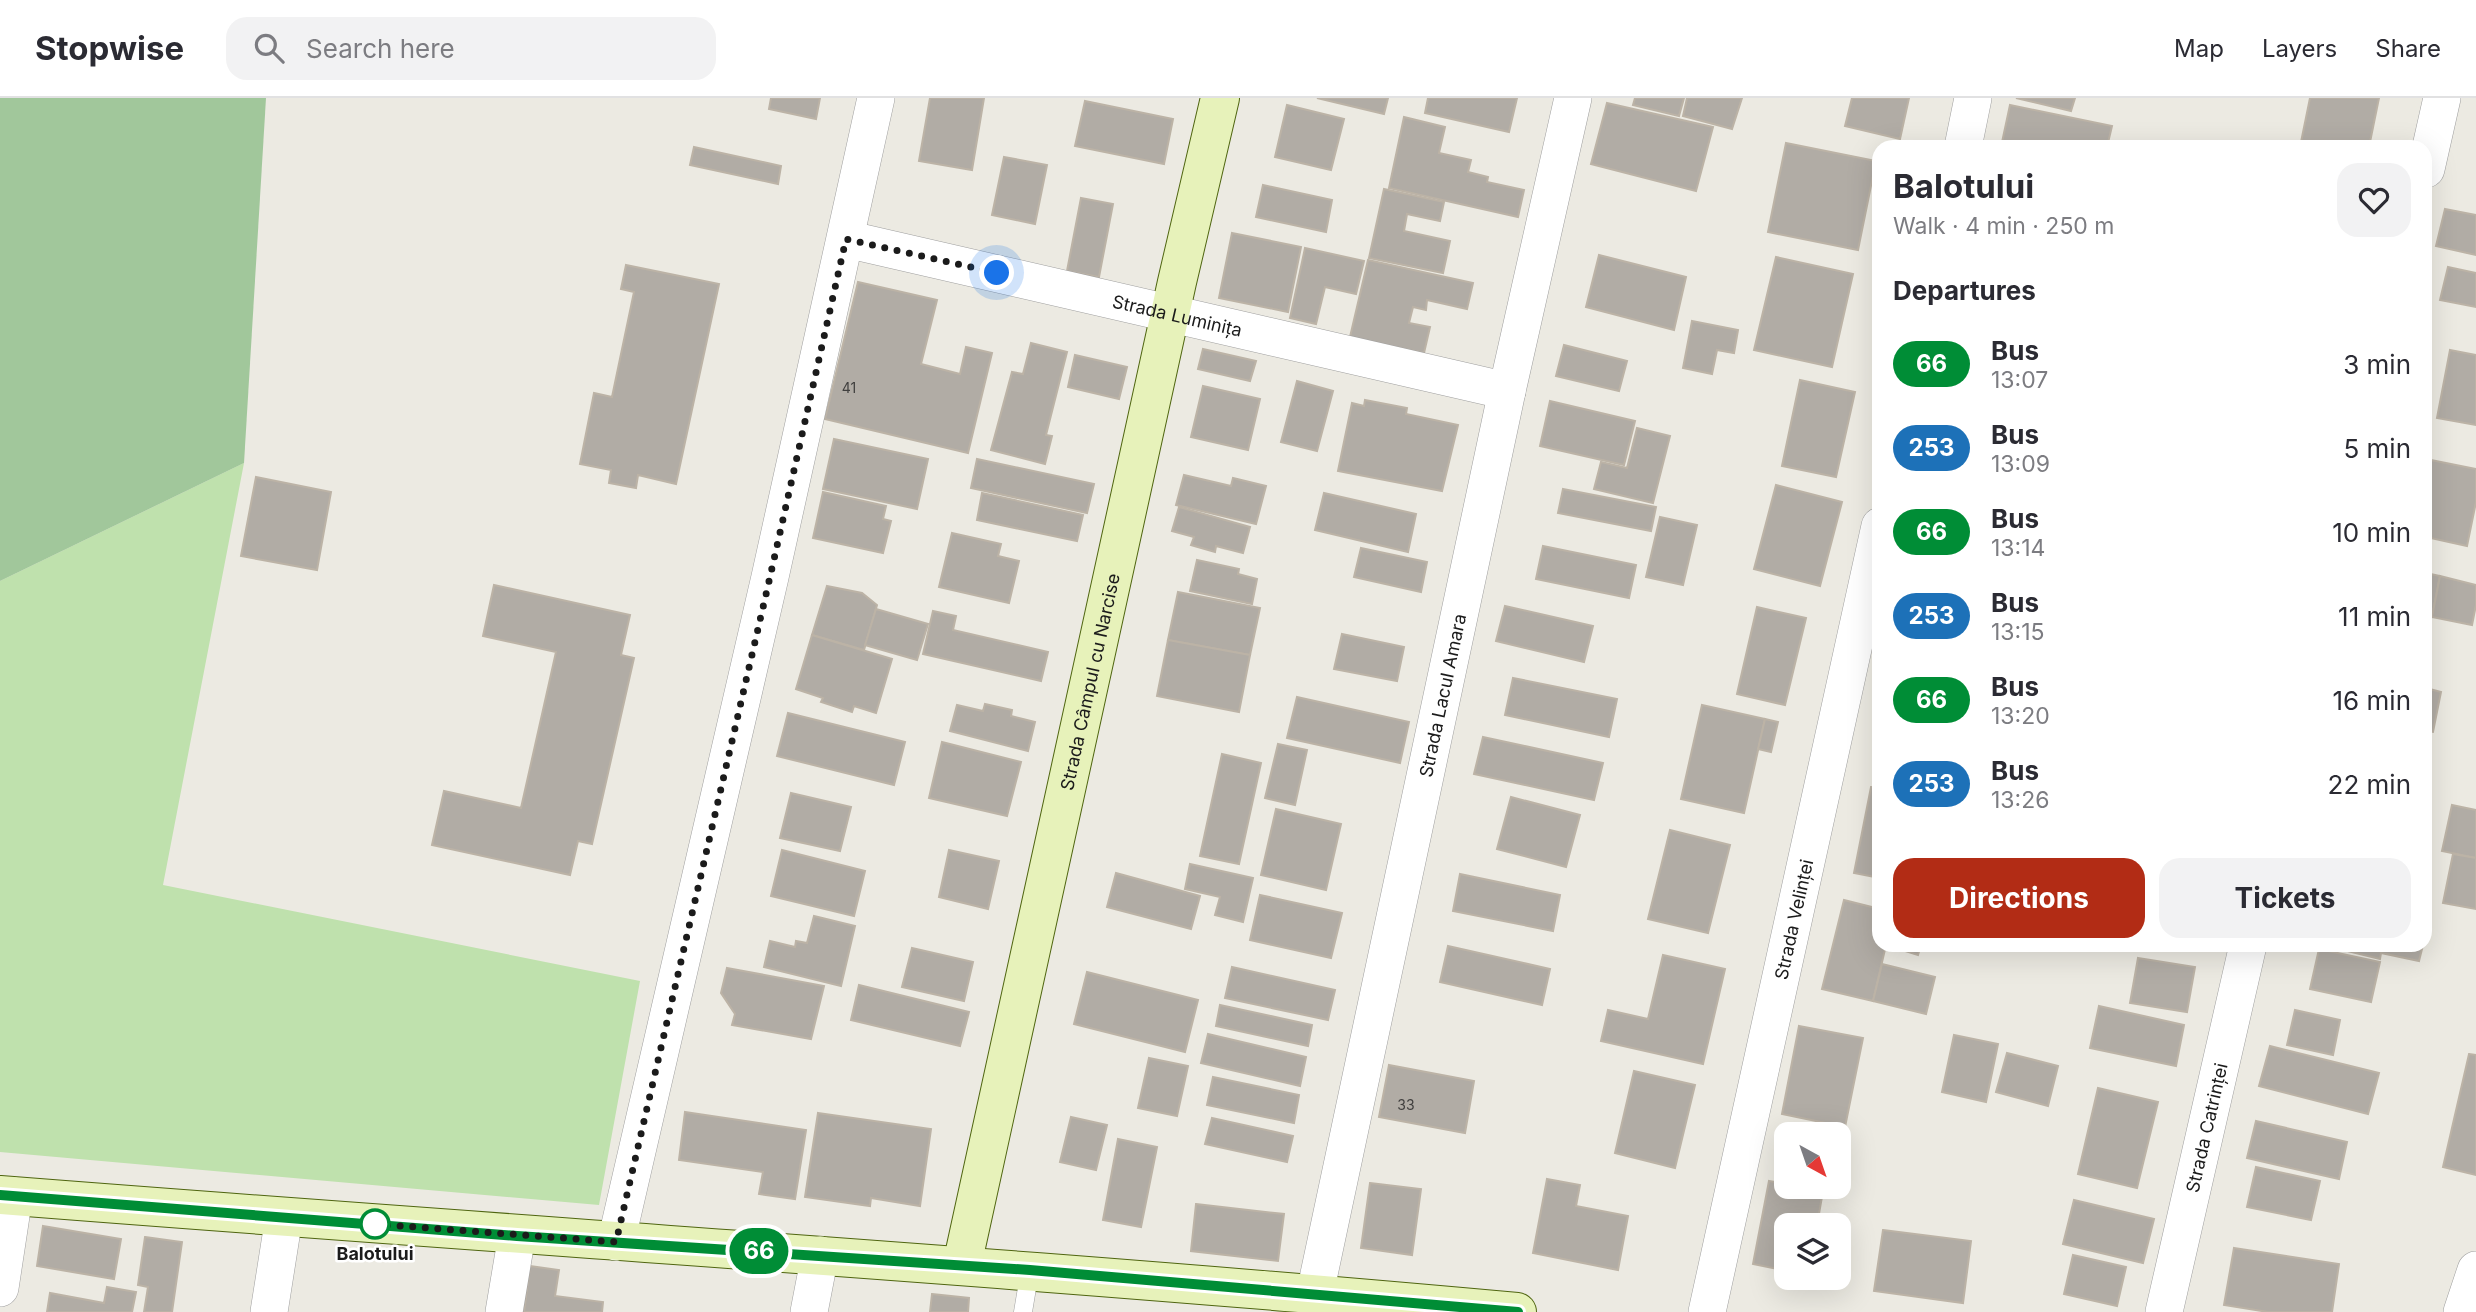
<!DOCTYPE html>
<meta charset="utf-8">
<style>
body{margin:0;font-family:Inter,sans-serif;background:#f2f2f3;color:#2b2b33;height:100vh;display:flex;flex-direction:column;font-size:26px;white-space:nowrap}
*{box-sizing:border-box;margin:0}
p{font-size:23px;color:#7c7c81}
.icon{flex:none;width:38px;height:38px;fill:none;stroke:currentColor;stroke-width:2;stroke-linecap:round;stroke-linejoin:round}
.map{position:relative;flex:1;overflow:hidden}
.sheet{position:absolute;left:1872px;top:42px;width:560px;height:812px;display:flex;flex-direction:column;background:#fff;border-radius:21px;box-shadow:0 7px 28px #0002}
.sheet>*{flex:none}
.badge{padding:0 14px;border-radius:23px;font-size:24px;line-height:46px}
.needle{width:46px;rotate:140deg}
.tools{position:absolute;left:1774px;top:1024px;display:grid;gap:14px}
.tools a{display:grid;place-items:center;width:77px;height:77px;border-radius:14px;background:#fff;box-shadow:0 7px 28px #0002;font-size:35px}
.you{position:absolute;width:35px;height:35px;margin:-18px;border:5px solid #fff;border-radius:50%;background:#1a73e8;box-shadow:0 0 0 10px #1a73e833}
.map>.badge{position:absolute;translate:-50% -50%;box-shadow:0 0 0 4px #fff}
h2{padding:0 21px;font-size:26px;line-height:63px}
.round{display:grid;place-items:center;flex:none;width:74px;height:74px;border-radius:21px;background:#f2f2f3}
.summary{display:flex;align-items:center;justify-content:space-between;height:119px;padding:0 21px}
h1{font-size:33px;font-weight:700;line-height:52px}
.cta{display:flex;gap:14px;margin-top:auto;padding:14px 21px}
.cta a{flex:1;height:80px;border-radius:21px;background:#b22c15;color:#fff;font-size:28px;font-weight:700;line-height:80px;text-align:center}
.cta a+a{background:#f2f2f3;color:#2b2b33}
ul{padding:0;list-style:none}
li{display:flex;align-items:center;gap:21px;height:84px;padding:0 21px}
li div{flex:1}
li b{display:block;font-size:26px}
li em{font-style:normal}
li .badge{min-width:77px;font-weight:700;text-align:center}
header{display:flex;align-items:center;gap:42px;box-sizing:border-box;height:98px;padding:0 35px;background:#fff;border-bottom:2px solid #e1e1e2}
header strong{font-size:33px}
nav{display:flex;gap:38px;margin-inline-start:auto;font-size:24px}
.search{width:490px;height:63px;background:#f2f2f3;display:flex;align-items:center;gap:18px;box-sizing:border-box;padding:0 24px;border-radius:21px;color:#7c7c81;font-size:26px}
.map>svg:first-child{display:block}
</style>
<header>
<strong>Stopwise</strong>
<div class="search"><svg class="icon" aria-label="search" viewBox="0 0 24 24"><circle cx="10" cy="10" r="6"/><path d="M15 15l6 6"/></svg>Search here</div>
<nav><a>Map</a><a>Layers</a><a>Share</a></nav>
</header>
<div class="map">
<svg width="2476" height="1214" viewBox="0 0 2476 1214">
<rect width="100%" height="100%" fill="#eceae2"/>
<path fill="#bfe1ad" d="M244,365l-81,422 477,96 -41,224 -599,-53v-571z"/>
<path fill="#a1c79b" d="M0,0h266l-22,365 -244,118z"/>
<g fill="#b1aca5" stroke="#bcb3a6" stroke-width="2">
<path d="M771,0h49l-4,21 -47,-10z"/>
<path d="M930,0h54l-12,72 -53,-9z"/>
<path d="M1317,0h71l-4,16z"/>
<path d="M1428,0h89l-8,34 -84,-19z"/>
<path d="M1635,0h49l-5,18 -46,-11z"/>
<path d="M1687,0h55l-10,31 -49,-13z"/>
<path d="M1852,0h57l-9,41 -55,-13z"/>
<path d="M2016,0h59l-4,13z"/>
<path d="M2310,0h69l-10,49h-69z"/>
<path d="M1085,3l88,18 -9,45 -89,-18z"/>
<path d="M1607,5l106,24 -17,64 -105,-27z"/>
<path d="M1287,7l57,14 -13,51 -56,-13z"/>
<path d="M2010,7l102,21 -5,21h-106z"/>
<path d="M1404,19l41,10 -6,26 32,7 -3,12 20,5 -1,5 37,8 -6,27 -129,-29z"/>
<path d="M1786,45l90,18 -18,89 -90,-18z"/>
<path d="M694,49l87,19 -3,18 -88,-19z"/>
<path d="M1004,59l43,8 -12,59 -43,-9z"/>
<path d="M1263,87l69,15 -6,32 -70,-15z"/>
<path d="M1384,91l60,13 -4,19 -33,-7 -3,17 46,10 -7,32 -74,-15z"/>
<path d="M1081,100l32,6 -14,73 -32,-6z"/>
<path d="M2445,111l31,6v40l-40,-9z"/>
<path d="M1232,135l69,14 -13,65 -69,-14z"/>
<path d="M1305,150l59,13 -8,33 -31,-7 -9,37 -26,-6z"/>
<path d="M1599,157l87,22 -12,53 -88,-23z"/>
<path d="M1776,159l77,17 -21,93 -78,-17z"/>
<path d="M1368,162l105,23 -6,26 -40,-9 -1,10 -13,-3 -4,16 21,4 -6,26 -74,-16z"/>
<path d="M626,167l93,19 -43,200 -38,-9 -2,13 -27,-5 2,-13 -31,-6 14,-71 18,4 22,-105 -13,-3z"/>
<path d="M2448,169l28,6v34l-36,-7z"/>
<path d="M858,184l79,18 -16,64 39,10 6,-27 26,6 -24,100 -143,-34z"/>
<path d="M1692,223l46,9 -4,23 -17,-3 -5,24 -29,-6z"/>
<path d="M1031,245l36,9 -21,83 6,1 -7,28 -54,-14 21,-78 11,2z"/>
<path d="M1564,247l63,16 -8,30 -63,-15z"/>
<path d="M1203,251l53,12 -6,20 -52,-12z"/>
<path d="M2450,252l26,5v70l-39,-7z"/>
<path d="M1075,257l52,12 -8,32 -51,-12z"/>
<path d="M1800,282l55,12 -19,85 -54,-11z"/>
<path d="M1297,283l36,10 -16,60 -36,-9z"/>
<path d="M1203,288l57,13 -12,51 -57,-13z"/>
<path d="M1365,302l42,8 -1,6 52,11 -16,66 -104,-20 14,-68 12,3z"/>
<path d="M1550,303l85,20 -11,44 -84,-19z"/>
<path d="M1637,330l33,8 -17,67 -59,-14 7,-27 26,6z"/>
<path d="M834,341l94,20 -11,50 -94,-20z"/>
<path d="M977,361l117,25 -7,29 -116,-25z"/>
<path d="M2431,362l45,9v33l-9,44 -41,-9v-50z"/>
<path d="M1184,377l47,11 2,-8 33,8 -10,38 -80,-19z"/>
<path d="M256,379l75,15 -14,78 -76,-14z"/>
<path d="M1776,387l66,17 -22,84 -66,-17z"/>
<path d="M1563,391l93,18 -5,24 -93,-18z"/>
<path d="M823,394l63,14 -3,13 8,2 -8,32 -70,-15z"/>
<path d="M982,395l101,22 -6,26 -100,-21z"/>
<path d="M1324,395l92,21 -8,38 -93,-22z"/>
<path d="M1179,409l71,20 -7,26 -27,-7 -1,6 -24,-7 3,-8 -22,-6z"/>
<path d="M1660,419l37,8 -14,60 -37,-8z"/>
<path d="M952,435l49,11 -3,12 21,5 -10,42 -70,-16z"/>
<path d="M1543,448l93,19 -7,33 -93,-19z"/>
<path d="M1361,450l66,14 -6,30 -67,-15z"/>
<path d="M1197,462l42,9 -1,5 19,5 -5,25 -62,-13z"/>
<path d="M2426,475l14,3 -8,41 -6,-2z"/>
<path d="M2440,478l36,9v20l-4,20 -40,-8z"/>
<path d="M494,487l136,30 -9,40 13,3 -42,186 -14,-3 -8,34 -138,-30 12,-54 77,17 35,-156 -73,-16z"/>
<path d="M827,488l35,7 15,12 -13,45 -52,-15z"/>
<path d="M1178,494l82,16 -10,47 -82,-15z"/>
<path d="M1505,508l88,20 -9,36 -88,-21z"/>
<path d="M1757,509l49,11 -21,87 -48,-11z"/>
<path d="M876,511l52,15 -11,36 -52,-15z"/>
<path d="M933,513l23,5 -3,14 95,22 -7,29 -118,-27z"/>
<path d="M1342,536l62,13 -7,34 -63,-12z"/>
<path d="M812,537l80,24 -16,54 -22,-7 -2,6 -31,-10 2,-4 -27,-9z"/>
<path d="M1168,542l82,15 -11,57 -82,-16z"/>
<path d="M1513,580l104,21 -8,38 -104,-22z"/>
<path d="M2426,590l15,4 -8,40 -7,-1z"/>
<path d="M1297,599l112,25 -9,41 -113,-25z"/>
<path d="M985,606l27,6 -1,6 24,6 -7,29 -78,-20 7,-26 26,6z"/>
<path d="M1702,607l63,14 -21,94 -63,-14z"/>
<path d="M788,615l117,29 -11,43 -117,-29z"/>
<path d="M1765,621l13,3 -7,30 -13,-3z"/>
<path d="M1483,639l120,26 -9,37 -120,-26z"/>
<path d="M942,644l79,20 -14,54 -78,-18z"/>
<path d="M1278,646l29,6 -12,55 -30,-7z"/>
<path d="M1222,656l39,9 -22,101 -39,-8z"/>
<path d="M1871,689l9,1v90l-26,-5z"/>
<path d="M791,695l60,14 -11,44 -60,-13z"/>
<path d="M1511,699l69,18 -14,52 -69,-18z"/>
<path d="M2452,707l24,5v48l-34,-7z"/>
<path d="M1276,711l65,15 -15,66 -65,-15z"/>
<path d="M1670,732l60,15 -22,88 -60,-14z"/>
<path d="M782,752l83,21 -11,45 -83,-20z"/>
<path d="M949,752l50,11 -11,48 -49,-12z"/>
<path d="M2453,756l23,4v51l-33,-6z"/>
<path d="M1190,766l63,14 -10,44 -28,-7 5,-18 -35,-8z"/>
<path d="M1116,775l84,23 -9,33 -84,-22z"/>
<path d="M1460,776l100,21 -7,36 -100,-20z"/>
<path d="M1260,797l82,18 -11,45 -81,-18z"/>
<path d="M1844,802l36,9v36h6l-13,56 -51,-12z"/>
<path d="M814,818l41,10 -14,60 -77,-19 6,-26 25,6 1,-6 11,2z"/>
<path d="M1886,847h35l-3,10z"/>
<path d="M2323,847h100l-4,16 -38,-8 -1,6z"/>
<path d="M1448,848l102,23 -8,36 -102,-23z"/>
<path d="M912,850l61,14 -9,39 -62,-14z"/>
<path d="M2319,851l61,13 -9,40 -61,-13z"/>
<path d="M1663,857l62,14 -22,95 -102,-23 7,-31 40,9z"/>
<path d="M2138,860l57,9 -8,45 -57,-9z"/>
<path d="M1882,866l53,13 -9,37 -53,-13z"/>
<path d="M1232,869l103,23 -7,30 -103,-22z"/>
<path d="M727,870l97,18 -13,53 -79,-14 3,-11 -14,-21z"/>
<path d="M1087,874l111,28 -13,52 -111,-28z"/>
<path d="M859,887l110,27 -9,34 -109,-26z"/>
<path d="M1220,907l92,20 -4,21 -92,-20z"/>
<path d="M2099,908l85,19 -8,41 -86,-18z"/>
<path d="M2295,912l45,10 -7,35 -46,-10z"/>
<path d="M1799,928l64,12 -18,89 -63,-13z"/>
<path d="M1208,936l98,23 -6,29 -99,-23z"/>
<path d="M1954,937l44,9 -12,58 -44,-10z"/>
<path d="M2270,948l109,27 -11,41 -109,-28z"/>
<path d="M2007,955l51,13 -10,40 -52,-14z"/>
<path d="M2469,956l7,1v120l-33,-8z"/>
<path d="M1149,960l39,8 -11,50 -39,-8z"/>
<path d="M1389,967l85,16 -9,52 -86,-16z"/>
<path d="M1634,973l61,14 -20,83 -60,-15z"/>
<path d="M1213,979l86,18 -5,28 -87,-18z"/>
<path d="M2098,990l60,14 -21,86 -59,-14z"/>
<path d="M685,1014l121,18 -11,69 -36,-5 4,-22 -84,-12z"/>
<path d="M818,1015l113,16 -11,77 -49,-8 -1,8 -65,-9z"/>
<path d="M1071,1019l36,8 -11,45 -36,-8z"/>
<path d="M1212,1020l81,18 -6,26 -82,-18z"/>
<path d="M2256,1023l91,21 -8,37 -92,-21z"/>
<path d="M1118,1041l39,8 -16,80 -38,-7z"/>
<path d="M2256,1069l64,14 -9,39 -64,-13z"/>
<path d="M1547,1081l33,6 -4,21 52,10 -10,54 -85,-17z"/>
<path d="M1769,1083l18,3v2l36,5 -6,34h-30v46l-34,-7z"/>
<path d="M1370,1085l51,6 -9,66 -51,-7z"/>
<path d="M2074,1102l80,19 -11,44 -80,-19z"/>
<path d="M1196,1106l88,10 -6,47 -87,-10z"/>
<path d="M43,1128l78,13 -7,40 -77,-13z"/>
<path d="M1883,1132l88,11 -8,62 -89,-12z"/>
<path d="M145,1139l37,5 -10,70h-28l4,-25 -10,-2z"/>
<path d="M2234,1150l105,16 -7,48h-64l-44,-7z"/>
<path d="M2073,1157l53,12 -9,39 -53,-12z"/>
<path d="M530,1168l29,4 -4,26 48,6 -1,10h-78z"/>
<path d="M107,1189l29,5 -4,20h-85l3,-19 54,10z"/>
<path d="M932,1196l37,4 -1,14h-38z"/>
</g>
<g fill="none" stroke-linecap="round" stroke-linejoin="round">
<defs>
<path id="lane" d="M1023,1214l7,-42"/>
<g id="street">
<path d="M1963,49l10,-49"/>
<path d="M2426,71l16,-71"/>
<path id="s1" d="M846,141l661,152"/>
<path d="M616,1144l154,-665 106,-479"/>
<path d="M0,1190l14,-92"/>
<path id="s2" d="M1315,1195l192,-902 66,-293"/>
<path d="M269,1214l15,-95"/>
<path d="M504,1214l13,-77"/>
<path d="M809,1214l11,-57"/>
<path id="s3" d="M1707,1214l173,-786"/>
<path id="s4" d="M2164,1214l84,-367"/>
<path d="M2462,1214l14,-42"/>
</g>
<g id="secondary">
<path d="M0,1097c506,40 1012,71 1517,117"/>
<path id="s5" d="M962,1167l215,-983 43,-184"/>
</g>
</defs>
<use href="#lane" stroke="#9f9f9f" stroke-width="19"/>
<use href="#street" stroke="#9f9f9f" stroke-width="38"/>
<use href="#secondary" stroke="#4f6510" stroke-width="40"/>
<use href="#lane" stroke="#fff" stroke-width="18"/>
<use href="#street" stroke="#fff" stroke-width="37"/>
<use href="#secondary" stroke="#e7f2ba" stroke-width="38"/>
</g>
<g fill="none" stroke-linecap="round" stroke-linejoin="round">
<defs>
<path id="line" d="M0,1097l517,41 513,34 488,42"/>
</defs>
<use href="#line" stroke="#fff" stroke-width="16"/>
<use href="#line" stroke="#008d36" stroke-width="10"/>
<path stroke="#1b1b1b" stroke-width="7" stroke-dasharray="0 12.6" d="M375,1126l241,18 154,-665 76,-338 151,34"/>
</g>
<circle fill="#fff" stroke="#008d36" stroke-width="3.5" cx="375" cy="1126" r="14"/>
<g text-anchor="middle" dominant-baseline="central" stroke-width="5" stroke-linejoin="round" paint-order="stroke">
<g font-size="14" fill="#403f3e">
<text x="849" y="289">41</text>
<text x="1406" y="1006">33</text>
</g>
<g font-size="18" fill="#1b1b1b" stroke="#fff">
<text stroke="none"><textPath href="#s1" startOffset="340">Strada Luminița</textPath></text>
<text stroke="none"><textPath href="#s5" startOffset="597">Strada Câmpul cu Narcise</textPath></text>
<text stroke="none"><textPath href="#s2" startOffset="611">Strada Lacul Amara</textPath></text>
<text stroke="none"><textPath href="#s3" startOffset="402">Strada Velinței</textPath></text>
<text stroke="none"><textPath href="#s4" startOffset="189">Strada Catrinței</textPath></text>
</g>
<g font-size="18" font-weight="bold" fill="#1b1b1b" stroke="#fff">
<text x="375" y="1155">Balotului</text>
</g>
</g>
</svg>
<div class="tools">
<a><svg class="needle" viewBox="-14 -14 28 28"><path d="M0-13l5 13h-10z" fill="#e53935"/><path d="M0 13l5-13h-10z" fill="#7c7c81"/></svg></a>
<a><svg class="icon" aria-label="layers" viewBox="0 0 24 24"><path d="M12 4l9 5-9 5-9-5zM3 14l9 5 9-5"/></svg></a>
</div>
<div class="you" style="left:997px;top:175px"></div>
<b class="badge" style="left:759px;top:1153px;background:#008d36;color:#fff">66</b>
<section class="sheet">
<div class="summary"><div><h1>Balotului</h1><p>Walk · 4 min · 250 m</p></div><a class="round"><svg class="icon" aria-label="heart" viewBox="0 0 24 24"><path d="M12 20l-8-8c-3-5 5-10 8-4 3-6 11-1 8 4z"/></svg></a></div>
<h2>Departures</h2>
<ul>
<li><span class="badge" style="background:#008d36;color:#fff">66</span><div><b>Bus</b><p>13:07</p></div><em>3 min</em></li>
<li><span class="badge" style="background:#1d71b8;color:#fff">253</span><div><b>Bus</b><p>13:09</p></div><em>5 min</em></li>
<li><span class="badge" style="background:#008d36;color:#fff">66</span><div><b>Bus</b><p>13:14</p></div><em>10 min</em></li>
<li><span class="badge" style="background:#1d71b8;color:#fff">253</span><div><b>Bus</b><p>13:15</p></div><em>11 min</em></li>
<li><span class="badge" style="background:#008d36;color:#fff">66</span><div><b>Bus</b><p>13:20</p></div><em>16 min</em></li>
<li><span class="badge" style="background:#1d71b8;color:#fff">253</span><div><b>Bus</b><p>13:26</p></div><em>22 min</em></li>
</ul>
<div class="cta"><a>Directions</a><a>Tickets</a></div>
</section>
</div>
